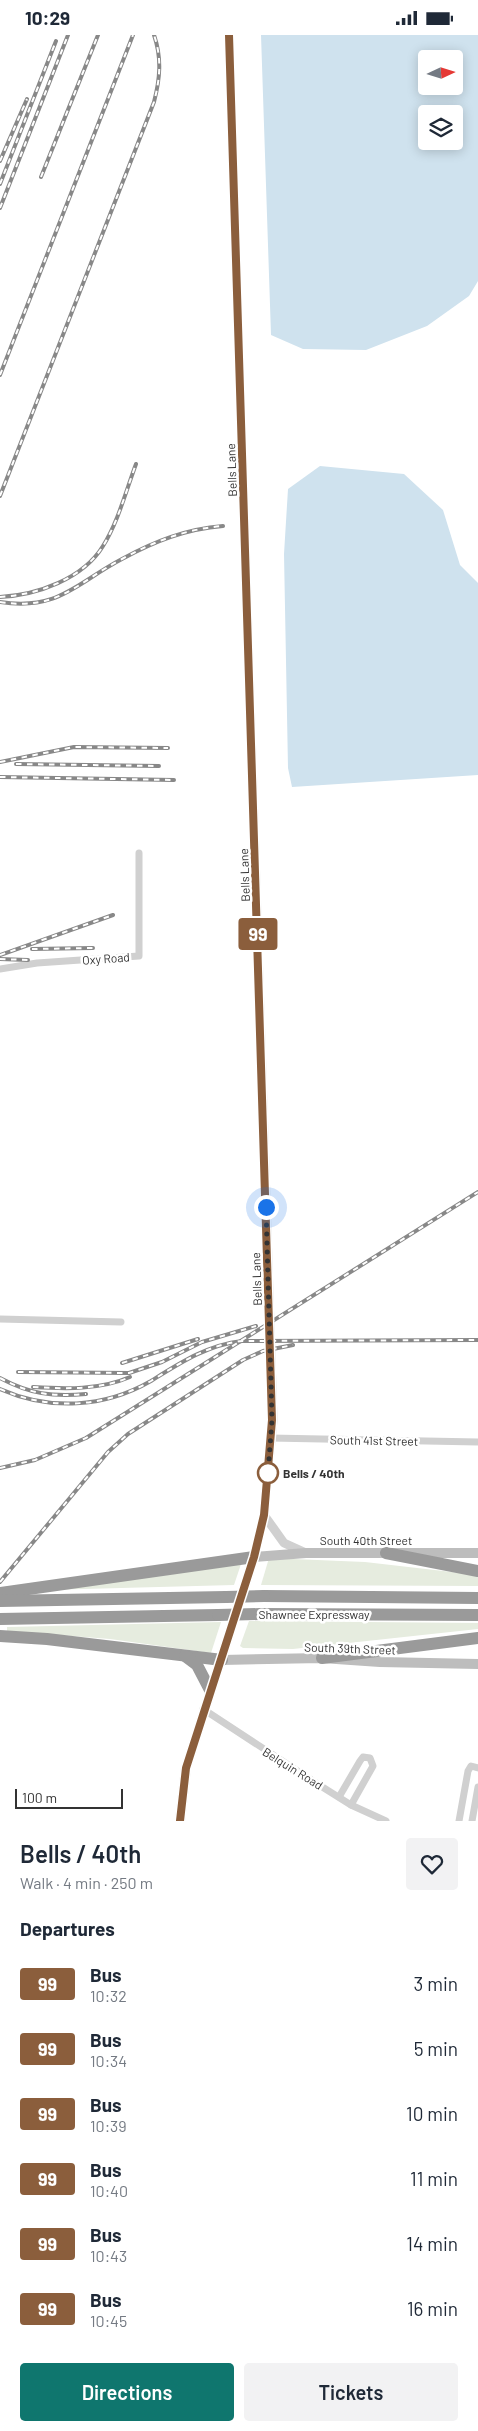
<!DOCTYPE html>
<meta charset="utf-8">
<style>
body{margin:0;font-family:Barlow,sans-serif;background:#f2f2f3;color:#1f2937;height:100vh;display:flex;flex-direction:column;font-size:19px;white-space:nowrap}
*{box-sizing:border-box;margin:0}
p{font-size:16px;color:#747a83}
.icon{flex:none;width:28px;height:28px;fill:none;stroke:currentColor;stroke-width:2;stroke-linecap:round;stroke-linejoin:round}
.map{position:relative;height:1786px;overflow:hidden}
.drawer{display:flex;flex-direction:column;background:#fff;flex:1}
.drawer>*{flex:none}
.badge{padding:0 10px;border-radius:4px;font-size:18px;line-height:32px}
.needle{width:32px;rotate:86deg}
.tools{position:absolute;left:418px;top:15px;display:grid;gap:10px}
.tools a{display:grid;place-items:center;width:45px;height:45px;border-radius:5px;background:#fff;box-shadow:0 2px 12px #0003;font-size:25px}
.scale{position:absolute;left:15px;bottom:12px;width:108px;box-sizing:border-box;padding-left:5px;border:2px solid #333;border-top:0;font-size:14px;line-height:18px;white-space:nowrap;color:#333;-webkit-text-stroke:4px #fff;paint-order:stroke}
.you{position:absolute;width:25px;height:25px;margin:-12px;border:4px solid #fff;border-radius:50%;background:#1a73e8;box-shadow:0 0 0 8px #1a73e833}
.map>.badge{position:absolute;translate:-50% -50%;box-shadow:0 0 0 2px #fff}
h2{padding:0 20px;font-size:19px;line-height:45px}
.round{display:grid;place-items:center;flex:none;width:52px;height:52px;border-radius:5px;background:#f2f2f3}
.headline{display:flex;align-items:center;justify-content:space-between;height:85px;padding:0 20px}
h1{font-size:24px;font-weight:600;line-height:38px}
.cta{display:flex;gap:10px;margin-top:auto;padding:10px 20px}
.cta a{flex:1;height:58px;border-radius:5px;background:#0f766e;color:#fff;font-size:20px;font-weight:600;line-height:58px;text-align:center}
.cta a+a{background:#f2f2f3;color:#1f2937}
ul{padding:0;list-style:none}
li{display:flex;align-items:center;gap:15px;height:65px;padding:0 20px}
li div{flex:1}
li b{display:block;font-size:19px}
li em{font-style:normal}
li .badge{min-width:55px;font-weight:700;text-align:center}
.status{display:flex;justify-content:space-between;align-items:center;height:35px;padding:0 25px;background:#fff;direction:ltr}
.status svg{height:14px;fill:currentColor}
.map>svg:first-child{display:block}
</style>
<div class="status"><b>10:29</b><svg viewBox="0 0 49 12"><path d="M0 12V9h3v3zM5 12V6h3v6zM10 12V3h3v9zM15 12V0h3v12zM26 1h20v11H26zM47 4h2v5h-2z"/></svg></div>
<div class="map">
<svg width="478" height="1786" viewBox="0 0 478 1786">
<rect width="100%" height="100%" fill="#fff"/>
<g fill="#e6ecdf">
<path d="M269,1523l96,4 113,13v11l-217,-1z"/>
<path d="M241,1529l-7,21 -188,5z"/>
<path d="M249,1586l229,2v6l-185,20 -50,-1 -3,-2z"/>
<path d="M221,1587l-10,31 -101,-14 -103,-8v-4z"/>
</g>
<g fill="#cfe2ee" fill-rule="evenodd">
<path d="M261,0h217v246l-9,15 -42,30 -61,24 -63,-1 -32,-14zM426,24h28v27h-28zM426,79h28v27h-28z"/>
<path d="M320,431l84,8 39,36 17,55 18,18v192l-186,12 -4,-19 -4,-214 4,-65z"/>
</g>
<g fill="none" stroke-linecap="round" stroke-linejoin="round">
<g stroke="#d0d0d0" stroke-width="7">
<path d="M0,934l37,-6 102,-7v-103"/>
<path d="M0,1284l121,3"/>
<path d="M270,1403l208,4"/>
<path d="M203,1674l113,74 35,22 35,16"/>
<path d="M339,1762l21,-36 3,-4 7,1 3,8 -22,39"/>
<path d="M459,1786l9,-50 3,-5 7,2"/>
<path d="M472,1786l6,-34"/>
</g>
<g stroke="#d0d0d0" stroke-width="9">
<path d="M229,0l44,1385 -9,95 -10,42"/>
<path d="M264,1480l20,28 22,10"/>
</g>
<g stroke="#bdbdbd" stroke-width="10">
<path d="M222,1625l100,-2 58,4 98,2"/>
<path d="M180,1786l6,-53 68,-211 52,-4h172"/>
</g>
<g stroke="#9a9a9a" stroke-width="12">
<path d="M386,1518l92,18"/>
<path d="M0,1558l254,-36"/>
<path d="M264,1561l214,2"/>
<path d="M0,1566l226,-4"/>
<path d="M261,1579l217,1"/>
<path d="M0,1584l218,-4"/>
<path d="M0,1601l47,3 175,21"/>
<path d="M185,1621l12,9 13,25"/>
<path d="M322,1623l156,-20"/>
</g>
<defs>
<g id="rail">
<path d="M0,126l27,-62"/>
<path d="M41,142l57,-142"/>
<path d="M0,149l56,-143"/>
<path d="M0,173l68,-173"/>
<path d="M0,340l133,-340"/>
<path d="M0,461l154,-394c6,-23 8,-44 0,-67"/>
<path d="M0,562c37,-2 83,-18 103,-51 15,-24 23,-55 33,-82"/>
<path d="M0,567c59,9 76,-19 122,-43 33,-18 64,-30 101,-33"/>
<path d="M0,727l74,-15 94,1"/>
<path d="M16,729l143,2"/>
<path d="M0,742l174,3"/>
<path d="M32,914l61,-1"/>
<path d="M0,920l113,-40"/>
<path d="M0,924l28,1"/>
<path d="M122,1328l76,-24"/>
<path d="M18,1337l111,1 33,-11 40,-20 54,-16"/>
<path d="M0,1343c30,16 52,19 86,16"/>
<path d="M33,1352c33,2 67,3 97,-10"/>
<path d="M0,1354c50,22 104,19 151,-8 29,-18 56,-36 91,-40l236,-1"/>
<path d="M0,1433l35,-8 51,-22 392,-246"/>
<path d="M0,1547l108,-130 20,-18 115,-74 20,-9 30,-6"/>
</g>
</defs>
<use href="#rail" stroke="#888" stroke-width="4"/>
<use href="#rail" stroke="#fff" stroke-width="2" stroke-dasharray="5.5" stroke-linecap="butt"/>
<g stroke="#9a9a9a" stroke-width="12">
<path d="M226,1562l38,-1"/>
<path d="M218,1580l43,-1"/>
</g>
</g>
<g fill="none" stroke-linecap="round" stroke-linejoin="round">
<defs>
<path id="line" d="M180,1786l6,-53 68,-211 10,-42 8,-95 -43,-1385"/>
</defs>
<use href="#line" stroke="#fff" stroke-width="11"/>
<use href="#line" stroke="#8b5e3c" stroke-width="8"/>
<path stroke="#333" stroke-width="5" stroke-dasharray="0 9" d="M266,1172l6,213 -4,53"/>
</g>
<circle fill="#fff" stroke="#8b5e3c" stroke-width="2.5" cx="268" cy="1438" r="10"/>
<g text-anchor="middle" dominant-baseline="central" stroke-width="5" stroke-linejoin="round" paint-order="stroke">
<g font-size="12" fill="#333" stroke="#fff">
<text transform="translate(231 435) rotate(-92)">Bells Lane</text>
<text transform="translate(244 840) rotate(-92)">Bells Lane</text>
<text transform="translate(106 923) rotate(-4)">Oxy Road</text>
<text transform="translate(256 1244) rotate(-92)">Bells Lane</text>
<text transform="translate(374 1405) rotate(1)">South 41st Street</text>
<text x="366" y="1505">South 40th Street</text>
<text x="314" y="1579">Shawnee Expressway</text>
<text transform="translate(350 1613) rotate(2)">South 39th Street</text>
<text transform="translate(293 1733) rotate(32)">Belquin Road</text>
</g>
<g font-size="12" font-weight="bold" fill="#333" stroke="#fff" text-anchor="start">
<text x="283" y="1438">Bells / 40th</text>
</g>
</g>
</svg>
<div class="tools">
<a><svg class="needle" viewBox="-14 -14 28 28"><path d="M0-13l5 13h-10z" fill="#e53935"/><path d="M0 13l5-13h-10z" fill="#747a83"/></svg></a>
<a><svg class="icon" aria-label="layers" viewBox="0 0 24 24"><path d="M12 4l9 5-9 5-9-5zM3 14l9 5 9-5"/></svg></a>
</div>
<div class="scale">100 m</div>
<div class="you" style="left:266px;top:1172px"></div>
<b class="badge" style="left:258px;top:899px;background:#8b5e3c;color:#fff">99</b>
</div>
<section class="drawer">
<div class="headline"><div><h1>Bells / 40th</h1><p>Walk · 4 min · 250 m</p></div><a class="round"><svg class="icon" aria-label="heart" viewBox="0 0 24 24"><path d="M12 20l-8-8c-3-5 5-10 8-4 3-6 11-1 8 4z"/></svg></a></div>
<h2>Departures</h2>
<ul>
<li><span class="badge" style="background:#8b5e3c;color:#fff">99</span><div><b>Bus</b><p>10:32</p></div><em>3 min</em></li>
<li><span class="badge" style="background:#8b5e3c;color:#fff">99</span><div><b>Bus</b><p>10:34</p></div><em>5 min</em></li>
<li><span class="badge" style="background:#8b5e3c;color:#fff">99</span><div><b>Bus</b><p>10:39</p></div><em>10 min</em></li>
<li><span class="badge" style="background:#8b5e3c;color:#fff">99</span><div><b>Bus</b><p>10:40</p></div><em>11 min</em></li>
<li><span class="badge" style="background:#8b5e3c;color:#fff">99</span><div><b>Bus</b><p>10:43</p></div><em>14 min</em></li>
<li><span class="badge" style="background:#8b5e3c;color:#fff">99</span><div><b>Bus</b><p>10:45</p></div><em>16 min</em></li>
</ul>
<div class="cta"><a>Directions</a><a>Tickets</a></div>
</section>
